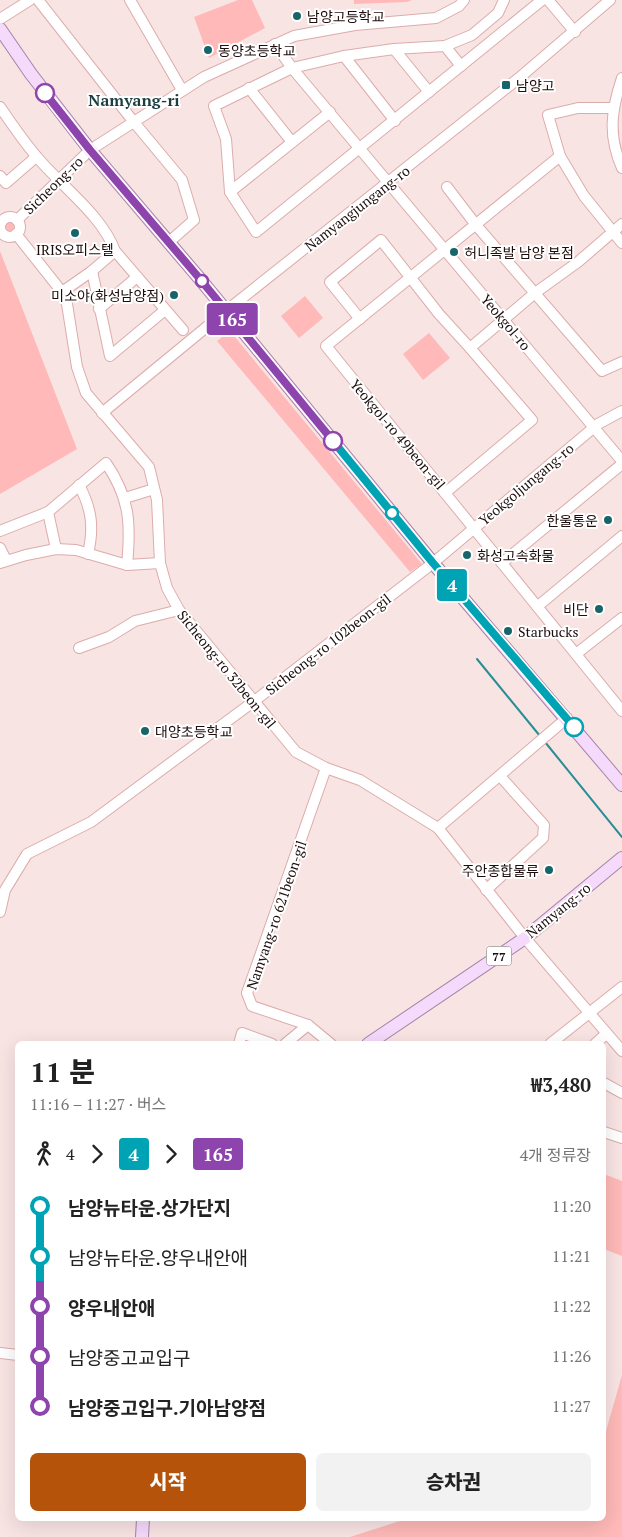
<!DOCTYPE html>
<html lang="ko">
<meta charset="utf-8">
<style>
body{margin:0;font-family:"PT Serif","Noto Sans KR",serif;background:#f2f2f2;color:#222;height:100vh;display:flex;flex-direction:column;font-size:19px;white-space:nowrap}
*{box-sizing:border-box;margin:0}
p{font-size:16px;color:#767676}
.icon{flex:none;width:28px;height:28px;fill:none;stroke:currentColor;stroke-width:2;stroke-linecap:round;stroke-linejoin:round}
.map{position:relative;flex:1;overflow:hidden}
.panel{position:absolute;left:15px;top:1041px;width:591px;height:480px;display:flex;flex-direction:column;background:#fff;border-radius:8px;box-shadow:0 5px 20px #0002}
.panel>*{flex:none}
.badge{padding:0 10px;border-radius:4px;font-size:18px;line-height:32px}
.map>.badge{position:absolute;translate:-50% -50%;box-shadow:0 0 0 2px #fff}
.legs{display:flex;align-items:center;gap:8px;height:55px;padding:0 15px;font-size:16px}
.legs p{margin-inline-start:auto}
.head{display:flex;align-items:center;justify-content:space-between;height:85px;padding:0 15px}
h1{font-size:28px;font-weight:800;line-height:38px}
.button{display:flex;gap:10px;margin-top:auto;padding:10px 15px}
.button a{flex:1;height:58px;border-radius:8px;background:#b45309;color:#fff;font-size:20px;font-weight:800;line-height:58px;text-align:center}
.button a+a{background:#f2f2f2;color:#222}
ul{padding:0 15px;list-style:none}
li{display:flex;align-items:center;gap:18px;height:50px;font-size:19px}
li i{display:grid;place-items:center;width:8px;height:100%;margin:0 6px;background:currentColor}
li i::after{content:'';width:12px;height:12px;margin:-6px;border:4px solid;border-radius:50%;background:#fff}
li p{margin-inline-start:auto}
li:first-child i{background:linear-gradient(#0000 50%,currentColor 0)}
li:last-child i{background:linear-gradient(currentColor 50%,#0000 0)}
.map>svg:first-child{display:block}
</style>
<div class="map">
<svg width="622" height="1537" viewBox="0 0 622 1537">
<rect width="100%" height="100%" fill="#f9e4e4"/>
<g fill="#feb9b8">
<path d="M238,0h14l13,28 -56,30 -15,-41z"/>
<path d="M354,0h58l-5,2 -53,2z"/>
<circle cx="10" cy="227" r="6"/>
<path d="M0,251l77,198 -77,45z"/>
<path d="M305,296l18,22 -24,20 -18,-22z"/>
<path d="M230,331l192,233 -12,8 -193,-231z"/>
<path d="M429,333l21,25 -27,22 -20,-26z"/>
<path d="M604,1174l18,7v75l-18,-7z"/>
<path d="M622,1375v162h-272l56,-18h198v-81z"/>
</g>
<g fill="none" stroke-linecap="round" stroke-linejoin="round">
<g stroke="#288e93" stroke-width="2">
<path d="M477,659l63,77"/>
<path d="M545,742l77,95"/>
</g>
<defs>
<g id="minor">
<path d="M38,0l95,121 49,59 12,40 -25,22"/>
<path d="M130,0l52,90"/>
<path d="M504,0l-6,13 -26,22 -27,11 -51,3 -50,7 -52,12 -78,38 12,33 4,53 26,40 286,-232"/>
<path d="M548,0l27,32"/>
<path d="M0,19l30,-19"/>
<path d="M275,44l17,24 330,393"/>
<path d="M445,46l16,20"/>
<path d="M394,49l35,43"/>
<path d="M344,56l51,65"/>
<path d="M622,78c-11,33 -14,58 0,90"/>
<path d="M249,88l43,54"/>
<path d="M0,107c12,17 23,34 37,50 24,29 65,58 78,94l68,79"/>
<path d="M612,108h-34l-30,7 12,41 -234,190 119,147 87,-73 -62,-72 65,-55 43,-31 44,-38"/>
<path d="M560,156l24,40 38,47"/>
<path d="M0,176l6,7 30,-26"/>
<path d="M447,187l29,38 126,146 20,-9"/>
<path d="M230,192l100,-80"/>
<circle cx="10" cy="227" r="10"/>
<path d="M17,220l73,-70 114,-73 90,-41 61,-11 81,-7 23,-12 5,-6"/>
<path d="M16,234l46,58 5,12 10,63 9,26 63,74 8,33 3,63 7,25 12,22 117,142 30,16 34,12 78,48 87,110 97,113"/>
<path d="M92,271l18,85 55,-46"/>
<path d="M62,292l30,-21 23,-20"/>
<path d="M99,309l38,-32"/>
<path d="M360,319l-30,-37 51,-42 58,74 31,34"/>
<path d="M102,413l124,-102 293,-233 91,-78"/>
<path d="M79,485c13,24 15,43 9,69"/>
<path d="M445,493l177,218"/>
<path d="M125,498l29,-9"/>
<path d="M48,512l8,37"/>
<path d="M0,531l48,-19 58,-49c24,35 25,61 21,102"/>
<path d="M0,548l6,12"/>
<path d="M0,563l26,-8 30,-6 20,1 51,15 33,-2"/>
<path d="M502,563l120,-99"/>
<path d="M538,606l84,-70"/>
<path d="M79,648l30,-11 26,-16 44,-11"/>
<path d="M576,654l46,-36"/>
<path d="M438,828l129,-110"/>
<path d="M486,890l57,-52 1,-13 -44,-49"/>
<path d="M0,912l5,-22 22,-36 64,-32 162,-120 180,-139 165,-139 24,-13"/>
<path d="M308,1025l23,19"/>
<path d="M239,1044l3,-11 30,11"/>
<path d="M285,1044l23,-19 -56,-19 -5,-13 79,-225"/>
<path d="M550,1044l72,-57"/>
<path d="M595,1044l11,-10"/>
<path d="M604,1083l18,10"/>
<path d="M604,1132l18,6"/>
<path d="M0,1353l18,2"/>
</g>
<g id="major">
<path d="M0,29l31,45 59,76 110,129 233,284 189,222"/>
<path d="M368,1044l157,-106 97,-80"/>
<path d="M142,1537l1,-18"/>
</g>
</defs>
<use href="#minor" stroke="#dcacab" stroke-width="12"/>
<use href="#major" stroke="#a583a6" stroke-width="14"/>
<use href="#minor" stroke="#fff" stroke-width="10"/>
<use href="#major" stroke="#f5dafb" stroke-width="12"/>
</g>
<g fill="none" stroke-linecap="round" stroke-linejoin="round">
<defs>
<path id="line-1" d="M333,441l100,122 141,164"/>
<path id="line-2" d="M45,93l45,57 110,129 133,162"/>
</defs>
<use href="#line-1" stroke="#fff" stroke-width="11"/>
<use href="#line-2" stroke="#fff" stroke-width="11"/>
<use href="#line-1" stroke="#00a3b4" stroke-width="8"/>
<use href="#line-2" stroke="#8e44ad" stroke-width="8"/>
</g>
<g fill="#176569" stroke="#fff" stroke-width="2">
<circle cx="297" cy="16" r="5"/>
<circle cx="208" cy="50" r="5"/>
<rect x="501" y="80" width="10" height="10" rx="2.5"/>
<circle cx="75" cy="233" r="5"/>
<circle cx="454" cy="252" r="5"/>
<circle cx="174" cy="295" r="5"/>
<circle cx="608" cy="520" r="5"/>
<circle cx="467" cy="555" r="5"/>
<circle cx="599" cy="609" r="5"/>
<circle cx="508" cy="631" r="5"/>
<circle cx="145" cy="731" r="5"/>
<circle cx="549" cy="870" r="5"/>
</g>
<g fill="#fff" stroke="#8e44ad" stroke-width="2.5">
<circle cx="45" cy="93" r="9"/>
<circle cx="202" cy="281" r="6"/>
<circle cx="333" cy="441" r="9"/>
</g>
<g fill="#fff" stroke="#00a3b4" stroke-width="2.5">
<circle cx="392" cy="513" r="6"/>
<circle cx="574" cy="727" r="9"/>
</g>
<g text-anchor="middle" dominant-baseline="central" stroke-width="4" stroke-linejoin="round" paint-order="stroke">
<rect fill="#fff" stroke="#625656" stroke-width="1" x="486.5" y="946.5" width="25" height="19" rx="4"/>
<g font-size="12" font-weight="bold" fill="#1e0d0d">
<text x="499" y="956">77</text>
</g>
<g font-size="14" fill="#1e0d0d" stroke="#fff" text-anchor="start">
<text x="307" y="16">남양고등학교</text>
<text x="218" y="50">동양초등학교</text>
<text x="516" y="85">남양고</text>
<text x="75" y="249" text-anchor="middle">IRIS오피스텔</text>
<text x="464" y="252">허니족발 남양 본점</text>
<text x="164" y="295" text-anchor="end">미소야(화성남양점)</text>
<text x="598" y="520" text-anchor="end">한울통운</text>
<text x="477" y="555">화성고속화물</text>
<text x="589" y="609" text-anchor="end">비단</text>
<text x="518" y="631">Starbucks</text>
<text x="155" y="731">대양초등학교</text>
<text x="539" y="870" text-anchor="end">주안종합물류</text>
</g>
<g font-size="14" fill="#1e0d0d" stroke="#fff">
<text transform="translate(53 185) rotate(-44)">Sicheong-ro</text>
<text transform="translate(357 208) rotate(-38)">Namyangjungang-ro</text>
<text transform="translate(506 322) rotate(50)">Yeokgol-ro</text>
<text transform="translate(398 434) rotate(50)">Yeokgol-ro 49beon-gil</text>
<text transform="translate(526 484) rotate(-40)">Yeokgoljungang-ro</text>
<text transform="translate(328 644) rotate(-38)">Sicheong-ro 102beon-gil</text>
<text transform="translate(227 669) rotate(51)">Sicheong-ro 32beon-gil</text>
<text transform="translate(558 910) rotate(-39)">Namyang-ro</text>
<text transform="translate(276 915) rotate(-71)">Namyang-ro 621beon-gil</text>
</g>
<g font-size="16" font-weight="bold" fill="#1c3e40" stroke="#fff">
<text x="134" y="100">Namyang-ri</text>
</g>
</g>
</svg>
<b class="badge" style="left:452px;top:585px;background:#00a3b4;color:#fff">4</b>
<b class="badge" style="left:232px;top:319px;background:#8e44ad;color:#fff">165</b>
<section class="panel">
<div class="head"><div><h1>11 분</h1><p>11:16 – 11:27 · 버스</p></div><b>₩3,480</b></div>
<div class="legs"><svg class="icon" aria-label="walk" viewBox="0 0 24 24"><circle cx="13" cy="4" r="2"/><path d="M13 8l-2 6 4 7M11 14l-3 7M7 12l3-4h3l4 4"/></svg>4<svg class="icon" aria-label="forward" viewBox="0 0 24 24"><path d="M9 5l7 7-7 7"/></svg><b class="badge" style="background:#00a3b4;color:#fff">4</b><svg class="icon" aria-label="forward" viewBox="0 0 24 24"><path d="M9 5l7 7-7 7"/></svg><b class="badge" style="background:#8e44ad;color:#fff">165</b><p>4개 정류장</p></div>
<ul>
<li><i style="color:#00a3b4"></i><b>남양뉴타운.상가단지</b><p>11:20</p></li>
<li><i style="color:#00a3b4"></i><span>남양뉴타운.양우내안애</span><p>11:21</p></li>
<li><i style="color:#8e44ad"></i><b>양우내안애</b><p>11:22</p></li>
<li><i style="color:#8e44ad"></i><span>남양중고교입구</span><p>11:26</p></li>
<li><i style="color:#8e44ad"></i><b>남양중고입구.기아남양점</b><p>11:27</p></li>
</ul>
<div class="button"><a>시작</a><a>승차권</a></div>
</section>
</div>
